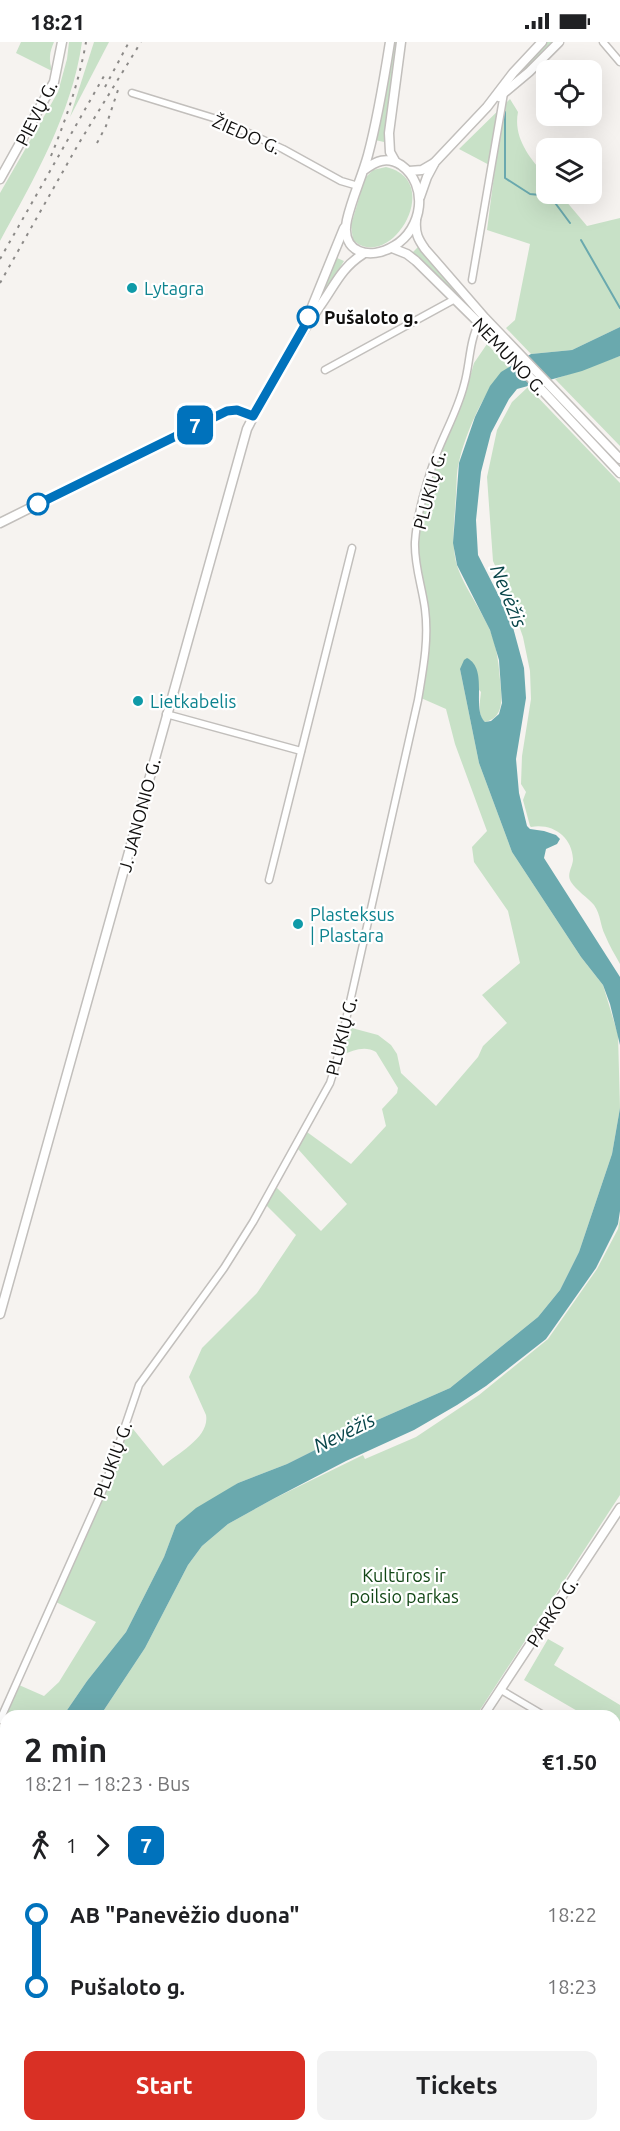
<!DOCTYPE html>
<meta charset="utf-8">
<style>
body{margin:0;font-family:Ubuntu,sans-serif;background:#f2f2f2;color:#202124;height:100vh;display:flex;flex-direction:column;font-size:22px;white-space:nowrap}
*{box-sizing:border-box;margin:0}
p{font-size:20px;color:#757577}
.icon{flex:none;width:33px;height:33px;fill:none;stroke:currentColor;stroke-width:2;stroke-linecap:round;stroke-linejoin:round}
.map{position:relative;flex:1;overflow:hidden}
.details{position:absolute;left:0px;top:1668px;width:621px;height:422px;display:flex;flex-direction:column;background:#fff;border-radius:18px 18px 0 0;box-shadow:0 6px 24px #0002}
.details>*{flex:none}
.badge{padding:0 12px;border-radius:9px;font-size:21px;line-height:39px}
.tools{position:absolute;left:536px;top:18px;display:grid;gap:12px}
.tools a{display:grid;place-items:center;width:66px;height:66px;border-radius:12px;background:#fff;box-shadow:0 6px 24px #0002;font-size:30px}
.map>.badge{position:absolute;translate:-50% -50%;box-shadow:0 0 0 3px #fff}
.legs{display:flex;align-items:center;gap:9px;height:66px;padding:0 24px;font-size:20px}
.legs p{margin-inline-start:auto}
.head{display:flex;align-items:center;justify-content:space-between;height:102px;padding:0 24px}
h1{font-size:33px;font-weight:700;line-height:45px}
.button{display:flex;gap:12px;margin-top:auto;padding:12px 24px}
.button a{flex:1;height:69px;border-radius:12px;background:#d93025;color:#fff;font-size:24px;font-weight:700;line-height:69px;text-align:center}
.button a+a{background:#f2f2f2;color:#202124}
ul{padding:0 24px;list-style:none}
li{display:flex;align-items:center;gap:21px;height:72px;font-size:22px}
li i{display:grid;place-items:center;width:9px;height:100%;margin:0 8px;background:currentColor}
li i::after{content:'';width:15px;height:15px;margin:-8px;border:4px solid;border-radius:50%;background:#fff}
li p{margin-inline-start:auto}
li:first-child i{background:linear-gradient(#0000 50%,currentColor 0)}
li:last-child i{background:linear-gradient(currentColor 50%,#0000 0)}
.status{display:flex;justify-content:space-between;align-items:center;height:42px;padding:0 30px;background:#fff;direction:ltr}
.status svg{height:16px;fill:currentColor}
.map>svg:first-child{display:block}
</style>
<div class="status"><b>18:21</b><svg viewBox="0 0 49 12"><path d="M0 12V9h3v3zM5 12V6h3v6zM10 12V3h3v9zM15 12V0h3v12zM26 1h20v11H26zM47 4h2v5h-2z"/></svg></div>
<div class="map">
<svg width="620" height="2089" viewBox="0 0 620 2089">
<rect width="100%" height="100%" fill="#f6f3f0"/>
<g fill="#c8e1c7">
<path d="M21,0h33c-5,11 -5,18 -2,29l-36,-18z"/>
<path d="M69,0h13c-10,71 -48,137 -82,199v-48l58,-101 9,-33z"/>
<path d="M94,0h15l-39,75z"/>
<path d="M394,0h3l-13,100 -9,-2z"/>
<path d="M547,0h6l-40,40 -2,-2z"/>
<path d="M510,57l8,13c-5,25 11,46 28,64v18h14l27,32 33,-8v109l-48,23 -41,4 -25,-26 9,-8 15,-76 -43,-14 8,-62 -36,-19z"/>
<path d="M386,125c60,14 4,107 -33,73l-2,-15 14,-47 8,-8z"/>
<path d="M418,205l44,50 1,4 -51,-48z"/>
<path d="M337,216l7,3 -26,42z"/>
<path d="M487,302l22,23c-23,17 -44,68 -50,95 -3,11 -2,22 -3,32 -1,23 -5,46 0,68 5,20 24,46 33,66 9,19 10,41 12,62 1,15 0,28 -16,32 -8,-7 -5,-20 -4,-30l-21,-23 19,94 33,89 69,105 22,28 15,50 2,73 -8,46 -33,98 -19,38 -22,27 -88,71 -91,40 -72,36 -49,19 -62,42 -12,32 -38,75 -39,49 -24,35h-57v107l-6,20v-115l19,-43 25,11 15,-14 37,-60 -40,-20 58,-132 15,-46 34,42c15,-13 47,-29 43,-51l-17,-38 13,-29 55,-55 39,-58 -30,-30 10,-18 45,44 26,-27 -49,-55 9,-17 44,32 35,-38 -4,-17 15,-16 1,-5 -22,-36c-12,-7 -23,-1 -34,3l6,-28 30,8 13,10 6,9 4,19 35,33 42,-49 5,-11 24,-23 -25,-28 38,-32 -12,-52 -34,-49 -2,-15 15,-16 -32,-87 -9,-35 -25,-11 7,-56 -9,-77 -1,-24 2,-17 20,-70 28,-70 6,-21z"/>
<path d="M620,314v90l-65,-67z"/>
<path d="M528,345l92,96v481c-5,-9 -11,-19 -15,-29 -5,-10 -4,-20 -11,-30 -7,-8 -17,-14 -23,-23 -5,-8 2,-15 2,-23 -1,-22 -20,-36 -42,-32l-1,-1 -7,-26 3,-8 -5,-8 1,-28 9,-57 -1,-28 -7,-34 -14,-40 -16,-36 -6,-84 10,-47 15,-28z"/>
<path d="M620,1176v277l-144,221h-376l45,-68 43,-83 14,-19 26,-22 45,-25 90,-44 2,4 51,-22 63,-42 69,-56 49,-70 21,-40z"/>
<path d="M548,1597l16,9 -10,17 66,40v31l-5,-3v-17h-29l-62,-36z"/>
<path d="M6,1862v222h65l-1,5h-70v-184z"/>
</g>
<g fill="#6aa9ae">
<path d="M620,285v29l-38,15 -65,18 -8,10 -18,34 -10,39 -5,48 2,35 33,65 13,48 2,30 -10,61 3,34 8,33 3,3 14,2 12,4 4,4 -3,5 -11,5 -2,9 76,119v68l-10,-41 -7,-19 -22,-28 -69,-105 -33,-89 -19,-94 4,-9 3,-2c22,11 4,51 18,64l6,-1 8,-7 3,-11 -3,-43 -9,-30 -33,-65 -4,-22 6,-80 16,-46 15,-31 11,-14 30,-18 41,-4z"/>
<path d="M620,1066v103l-2,13 -22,44 -50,71 -60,47 -29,19 -43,25 -68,31 -73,38 -45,25 -26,22 -14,19 -43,83 -45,68h-37l24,-35 39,-49 38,-75 12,-32 20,-17 42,-25 49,-19 72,-36 91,-40 88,-71 22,-27 19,-38 33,-98z"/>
<path d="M6,1781v81l-6,43v-104z"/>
</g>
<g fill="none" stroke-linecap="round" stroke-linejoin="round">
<g stroke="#6aa9ae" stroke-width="2">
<path d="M505,70v66l25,16 20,2 20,27"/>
<path d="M581,198l39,68"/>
</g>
<defs>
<g id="street">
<path d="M603,0l17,20"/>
<path d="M132,51l88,27 63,29 58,32 17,5"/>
<path d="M472,238l32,-187"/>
<path d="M325,328l130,-71"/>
<path d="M166,672l135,37"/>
<path d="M269,838l83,-332"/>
<path d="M501,1648l44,26"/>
<path d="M0,1678l105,-235 34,-100 85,-117 29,-46 77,-139 6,-19 82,-364c5,-30 11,-60 7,-91 -3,-23 -11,-44 -10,-67 2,-29 12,-62 22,-89 9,-23 21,-44 27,-68 6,-20 5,-44 15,-62"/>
<path d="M615,1715l5,3"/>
<path d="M158,2089l4,-5"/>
</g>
<g id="secondary">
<path d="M499,55l30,-25 30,-30"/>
<path d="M395,119l-5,-9 -1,-19 12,-91"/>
<path d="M364,128c12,-9 23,-14 37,-5 28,20 22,64 -7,81 -24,15 -54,7 -47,-26 5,-22 15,-43 21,-65 10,-37 16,-75 22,-113"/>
<path d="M409,129l13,-1 12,-7"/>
<path d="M0,137l54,-97 8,-40"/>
<path d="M420,155l7,-20 8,-15 52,-55 26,-34 29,-31"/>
<path d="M416,179c-1,12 2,18 9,28l60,69 135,141"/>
<path d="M392,206l15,6 9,7 63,62 141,150"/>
<path d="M307,277l37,-91"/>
<path d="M0,481l216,-108c14,-6 23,-6 37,1"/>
<path d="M0,1272l247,-885c21,-42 46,-83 73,-123 15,-21 21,-38 43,-52"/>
<path d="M483,1674l137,-208"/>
<path d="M337,2089l1,-5"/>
</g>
</defs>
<use href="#street" stroke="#c2bfbc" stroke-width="9"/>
<use href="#secondary" stroke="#c2bfbc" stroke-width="11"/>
<use href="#street" stroke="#fff" stroke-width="6"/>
<use href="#secondary" stroke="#fff" stroke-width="8"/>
<g stroke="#8c8a88" stroke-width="2" stroke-dasharray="3 6" stroke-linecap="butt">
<path d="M105,45l24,-45"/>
<path d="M97,101l9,-17 12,-36"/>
<path d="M51,114c15,-37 28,-74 35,-114"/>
<path d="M0,217l104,-183"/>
<path d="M0,241l79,-140 62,-101"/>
</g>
</g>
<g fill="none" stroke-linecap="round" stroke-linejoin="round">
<defs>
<path id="line-1" d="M38,462l189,-93 10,-1 16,6 51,-89 4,-10"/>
</defs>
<use href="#line-1" stroke="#fff" stroke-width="14"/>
<use href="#line-1" stroke="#0072bc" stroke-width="9"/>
</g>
<g fill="#0f9aa8" stroke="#fff" stroke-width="2">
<circle cx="132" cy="246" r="6"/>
<circle cx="138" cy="659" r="6"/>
<circle cx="298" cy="882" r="6"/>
</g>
<g fill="#fff" stroke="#0072bc" stroke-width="3">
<circle cx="308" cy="275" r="10"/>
<circle cx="38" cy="462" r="10"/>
</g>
<g text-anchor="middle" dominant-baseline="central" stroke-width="4.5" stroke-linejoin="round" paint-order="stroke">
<g font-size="18" fill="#100f0e" stroke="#fff">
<text transform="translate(36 71) rotate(-63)">PIEVŲ G.</text>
<text transform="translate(247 92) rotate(24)">ŽIEDO G.</text>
<text transform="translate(510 314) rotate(47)">NEMUNO G.</text>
<text transform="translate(429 448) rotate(-75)">PLUKIŲ G.</text>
<text transform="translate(139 773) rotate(-75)">J. JANONIO G.</text>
<text transform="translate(341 994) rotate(-76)">PLUKIŲ G.</text>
<text transform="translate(112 1418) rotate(-70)">PLUKIŲ G.</text>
<text transform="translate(552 1570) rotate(-57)">PARKO G.</text>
</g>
<g font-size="18" fill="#0d838f" stroke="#fff" text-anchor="start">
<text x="144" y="246">Lytagra</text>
<text x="150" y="659">Lietkabelis</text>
<text x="310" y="872">Plasteksus<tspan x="310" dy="21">| Plastara</tspan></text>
</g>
<g font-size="18" font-weight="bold" fill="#100f0e" stroke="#fff" text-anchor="start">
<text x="324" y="275">Pušaloto g.</text>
</g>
<g font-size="18" fill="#124615" stroke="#fff">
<text x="404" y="1533">Kultūros ir<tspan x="404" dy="21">poilsio parkas</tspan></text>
</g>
<g font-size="20" font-style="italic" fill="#094549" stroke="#fff">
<text transform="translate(509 554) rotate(68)">Nevėžis</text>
<text transform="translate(344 1390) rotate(-26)">Nevėžis</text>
</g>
</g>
</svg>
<div class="tools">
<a><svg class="icon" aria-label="locate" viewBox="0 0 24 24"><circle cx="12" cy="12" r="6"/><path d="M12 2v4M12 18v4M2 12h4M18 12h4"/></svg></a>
<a><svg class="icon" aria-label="layers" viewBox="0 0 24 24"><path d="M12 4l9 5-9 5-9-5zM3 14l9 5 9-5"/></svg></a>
</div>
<b class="badge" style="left:195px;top:383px;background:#0072bc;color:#fff">7</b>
<section class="details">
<div class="head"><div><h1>2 min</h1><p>18:21 – 18:23 · Bus</p></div><b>€1.50</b></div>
<div class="legs"><svg class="icon" aria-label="walk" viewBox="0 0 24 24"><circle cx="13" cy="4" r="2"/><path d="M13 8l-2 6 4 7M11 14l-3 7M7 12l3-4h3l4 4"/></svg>1<svg class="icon" aria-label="forward" viewBox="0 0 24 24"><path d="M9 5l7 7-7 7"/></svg><b class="badge" style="background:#0072bc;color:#fff">7</b></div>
<ul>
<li><i style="color:#0072bc"></i><b>AB &quot;Panevėžio duona&quot;</b><p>18:22</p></li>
<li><i style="color:#0072bc"></i><b>Pušaloto g.</b><p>18:23</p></li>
</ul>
<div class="button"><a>Start</a><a>Tickets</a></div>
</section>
</div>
